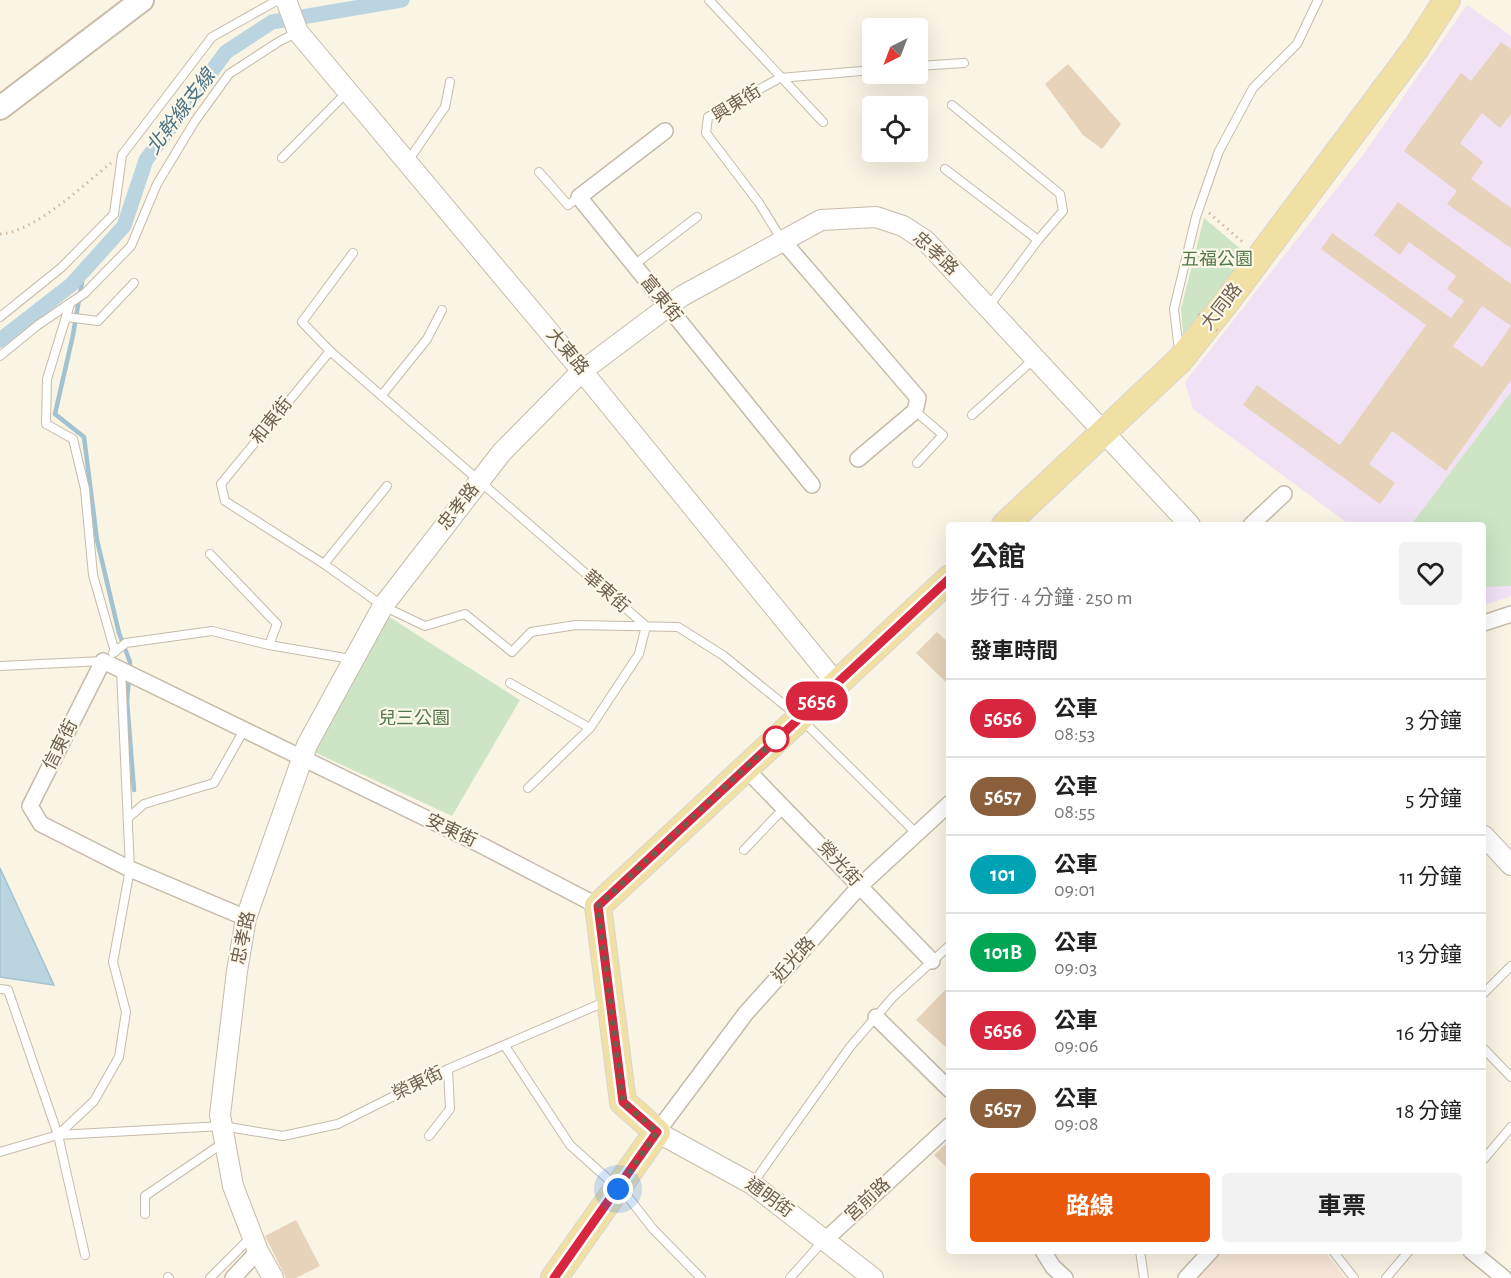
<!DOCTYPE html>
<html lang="zh-TW">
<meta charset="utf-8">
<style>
body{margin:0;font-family:"Alegreya Sans","Noto Sans TC",sans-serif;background:#f2f2f2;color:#222;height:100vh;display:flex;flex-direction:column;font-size:22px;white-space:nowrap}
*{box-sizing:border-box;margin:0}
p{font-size:20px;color:#767676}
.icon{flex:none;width:33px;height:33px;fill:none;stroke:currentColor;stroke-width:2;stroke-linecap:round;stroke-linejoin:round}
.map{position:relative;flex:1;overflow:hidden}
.drawer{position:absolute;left:946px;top:522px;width:540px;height:732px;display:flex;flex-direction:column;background:#fff;border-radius:6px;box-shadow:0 6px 24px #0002}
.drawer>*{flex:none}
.badge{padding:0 12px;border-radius:20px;font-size:21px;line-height:39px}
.needle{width:39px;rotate:222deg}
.controls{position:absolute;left:862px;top:18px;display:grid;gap:12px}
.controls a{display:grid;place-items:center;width:66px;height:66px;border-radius:6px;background:#fff;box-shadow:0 6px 24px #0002;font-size:30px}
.you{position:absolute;width:30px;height:30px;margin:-15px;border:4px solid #fff;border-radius:50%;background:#1a73e8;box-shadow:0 0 0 9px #1a73e833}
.map>.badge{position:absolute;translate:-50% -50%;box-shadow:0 0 0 3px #fff}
h2{padding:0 24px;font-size:22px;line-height:54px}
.round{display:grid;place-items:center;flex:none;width:63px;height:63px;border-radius:6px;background:#f2f2f2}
.head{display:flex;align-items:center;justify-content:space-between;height:102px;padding:0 24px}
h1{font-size:28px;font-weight:700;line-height:45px}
.primary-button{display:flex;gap:12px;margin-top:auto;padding:12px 24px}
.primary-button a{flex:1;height:69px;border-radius:6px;background:#ea580c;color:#fff;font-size:24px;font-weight:700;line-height:69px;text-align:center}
.primary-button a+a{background:#f2f2f2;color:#222}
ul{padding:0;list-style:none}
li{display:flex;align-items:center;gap:18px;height:78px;padding:0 24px;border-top:2px solid #e0e0e0}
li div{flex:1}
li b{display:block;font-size:22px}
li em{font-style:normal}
li .badge{min-width:66px;font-weight:700;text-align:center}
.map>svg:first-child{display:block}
</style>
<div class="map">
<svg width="1511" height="1278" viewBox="0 0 1511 1278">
<rect width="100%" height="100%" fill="#f9f4e4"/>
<path fill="#f8e7d9" d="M1219,1251h105l21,27h-150z"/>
<path fill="#f1e1f5" d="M1467,5l44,31v560l-27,9v-80h-134l-157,-116 -8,-27 178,-227z"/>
<g fill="#cde5c5">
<path d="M1204,218l46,39 -67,77 -2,-25z"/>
<path d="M1511,392v194l-27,1v-62h-73z"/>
<path d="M386,615l134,85 -68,116 -138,-64z"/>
</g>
<path fill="#bbd5e0" stroke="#a3c2d1" stroke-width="1.5" d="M0,868l54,117 -54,-8z"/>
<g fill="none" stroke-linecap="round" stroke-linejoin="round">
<path stroke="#a3c2d1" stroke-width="4.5" d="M84,270l-11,65 -18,79 29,23 13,103 22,93 11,29 -3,39 7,89"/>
<path stroke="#bbd5e0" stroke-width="15" d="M0,340l71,-55 53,-59 22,-66 80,-108 46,-30 130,-22"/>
</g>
<g fill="#e6d3ba" fill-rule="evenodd">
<path d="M1501,42l10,7v65l-11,14 -18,-15 -22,30 23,19 -12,17 40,29v40l-64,-44 10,-13 -53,-40 57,-78 10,8z"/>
<path d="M1068,64l53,60 -19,25 -19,-14 -38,-51z"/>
<path d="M1398,202l113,82v96l-65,91 -54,-40 -23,33 26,19 -15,21 -137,-99 14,-20 83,60 86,-120 -105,-76 11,-16 119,85 13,-17 -17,-12 9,-13 -47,-34 -9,13 -26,-20zM1482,306l29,20 -29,41 -29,-21z"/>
<path d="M937,632l13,12v42l-34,-33z"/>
<path d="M950,985v66l-34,-31z"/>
<path d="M950,1140v31l-16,-16z"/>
<path d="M296,1220l24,46 -24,12h-10l-21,-42z"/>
</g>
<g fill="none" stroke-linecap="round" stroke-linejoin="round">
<defs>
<g id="service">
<path d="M709,0l114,122"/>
<path d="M918,66l46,-3"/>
<path d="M952,105l108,89 3,17 -25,29 -49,66"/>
<path d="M282,158l65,-66"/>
<path d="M408,161l37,-54 5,-25"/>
<path d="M945,169l93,71"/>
<path d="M539,172l29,33 11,-8"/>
<path d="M782,240l-23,-37 -53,-70 2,-16 72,-39 93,-8"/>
<path d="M634,265l63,-48"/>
<path d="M70,304l-23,75 -1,45 27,15 12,50 8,86 22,77"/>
<path d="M0,317l62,-50 52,-53 8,-59 90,-118 66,-37"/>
<path d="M66,317l32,4 36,-38"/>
<path d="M1179,350l-5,-41 22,-92 23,-66 34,-63 44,-44 21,-44"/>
<path d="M330,351l-28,-29 51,-69"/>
<path d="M0,356l38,-31 47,-32 46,-47 26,-62 38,-63 34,-47 51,-33 18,-9"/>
<path d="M382,395l45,-56 15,-29"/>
<path d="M915,411l28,24 -26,28"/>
<path d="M972,415l62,-56"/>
<path d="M210,554l67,70 -8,21"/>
<path d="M324,564l63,-78"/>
<path d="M113,653l13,-10 86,-12 57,14 82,14"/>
<path d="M0,666l103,-5"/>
<path d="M510,683l80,45"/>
<path d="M528,788l62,-60 49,-74 7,-28 -316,-275 -109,133 4,17 99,63 59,42 42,20 40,-12 47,38 19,-20 45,-7 102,2 46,29 75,61 117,116"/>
<path d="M128,818l16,-14 70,-21 30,-53"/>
<path d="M744,850l40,-42"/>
<path d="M0,989l8,1 50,145 27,120"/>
<path d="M1484,993l27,-27"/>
<path d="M505,1046l65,99 58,52 25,32 48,49"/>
<path d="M1484,1049l27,28"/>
<path d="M58,1135l36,-34 25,-44 7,-45 -13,-50 17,-93 -9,-199"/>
<path d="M429,1136l21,-27 -2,-40"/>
<path d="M0,1152l58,-17 164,-9 61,10 55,-12 110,-55 159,-68"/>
<path d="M1484,1159l27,-32"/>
<path d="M753,1183l97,-136 43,-50 57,-52"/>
<path d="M145,1214v-18l78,-53"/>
<path d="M1140,1251l4,27"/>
<path d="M1333,1251l21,27"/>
<path d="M168,1277l1,1"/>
<path d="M210,1278l41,-41"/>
<path d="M790,1278l33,-37"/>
<path d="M1386,1278l23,-27"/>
</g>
<g id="minor">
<path d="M665,131l-86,66 233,288"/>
<path d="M783,241l135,157 -3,13 -57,48"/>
<path d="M1251,525l33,-31"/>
<path d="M1484,623l27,-9"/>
<path d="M745,768l187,193"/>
<path d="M246,918l-116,-49 -89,-45 -11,-18 73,-145 378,184 117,61"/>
<path d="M876,1017l74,73"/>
<path d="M657,1132l89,-119 114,-127 90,-83"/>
<path d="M825,1240l125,-115"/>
<path d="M1043,1251l10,16 12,11"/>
<path d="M1471,1251l33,27"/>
<path d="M233,1278l25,-27"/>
<path d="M1186,1278l25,-27"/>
</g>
<g id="tertiary">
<path d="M286,0l12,32 284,339 254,312"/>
<path d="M1484,836l27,29"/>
<path d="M657,1132l95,52 121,94"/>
<path d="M273,1278l-15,-27 -25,-65 -13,-71 17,-144 9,-53 61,-173 76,-139 119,-154 80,-81 100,-75 139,-76 55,-3 27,9 23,15 264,284"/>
</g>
<path id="secondary" d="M0,108l142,-108"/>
<g id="primary">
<path d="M1005,525l175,-165 47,-59 189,-253 31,-48"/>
<path d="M554,1278l103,-146 -34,-30 -25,-196 352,-328"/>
</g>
</defs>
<use href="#service" stroke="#c6bbaa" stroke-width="10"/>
<use href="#minor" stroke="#c6bbaa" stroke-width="18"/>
<use href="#tertiary" stroke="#c6bbaa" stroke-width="22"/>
<use href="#secondary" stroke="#c9bca8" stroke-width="26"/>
<use href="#primary" stroke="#d9d5d1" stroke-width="28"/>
<g stroke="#d0bba3" stroke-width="3" stroke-dasharray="1.5 4.5" stroke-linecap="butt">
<path d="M1209,213l36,31"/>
<path d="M0,234c35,-2 83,-49 111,-71"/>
</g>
<use href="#service" stroke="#fff" stroke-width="8"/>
<use href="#minor" stroke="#fff" stroke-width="15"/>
<use href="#tertiary" stroke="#fff" stroke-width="20"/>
<use href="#secondary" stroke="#fff" stroke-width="22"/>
<use href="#primary" stroke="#f0e0a4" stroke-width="26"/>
<path stroke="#d0bba3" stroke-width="3" stroke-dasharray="1.5 4.5" stroke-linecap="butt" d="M1198,314l20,17"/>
</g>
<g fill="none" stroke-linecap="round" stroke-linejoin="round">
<defs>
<path id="line" d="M554,1278l103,-146 -34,-30 -25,-196 352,-328"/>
</defs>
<use href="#line" stroke="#fff" stroke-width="14"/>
<use href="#line" stroke="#d7263d" stroke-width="9"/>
<path stroke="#6e5e4d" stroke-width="6" stroke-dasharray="0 10.8" d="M618,1189l39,-57 -34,-30 -25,-196 178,-167"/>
</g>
<circle fill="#fff" stroke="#d7263d" stroke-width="3" cx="776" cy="739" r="12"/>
<g text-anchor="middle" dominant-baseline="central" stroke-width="4.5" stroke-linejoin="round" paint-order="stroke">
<g font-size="18" fill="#6e5e4d" stroke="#fdf8ea">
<text transform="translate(737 104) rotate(-32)">興東街</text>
<text transform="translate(935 254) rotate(43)">忠孝路</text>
<text transform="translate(661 299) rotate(51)">富東街</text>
<text transform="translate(1222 307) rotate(-52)">大同路</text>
<text transform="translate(567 352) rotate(50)">大東路</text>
<text transform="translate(272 421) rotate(-51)">和東街</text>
<text transform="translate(459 507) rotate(-52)">忠孝路</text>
<text transform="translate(606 592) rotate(41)">華東街</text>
<text transform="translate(61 745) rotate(-63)">信東街</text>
<text transform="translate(451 831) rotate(25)">安東街</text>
<text transform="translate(839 864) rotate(47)">榮光街</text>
<text transform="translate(244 938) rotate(-78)">忠孝路</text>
<text transform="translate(794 960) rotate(-48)">近光路</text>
<text transform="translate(418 1084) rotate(-26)">榮東街</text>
<text transform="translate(769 1198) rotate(36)">通明街</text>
<text transform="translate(868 1200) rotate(-43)">宮前路</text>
</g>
<g font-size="18" fill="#51794a" stroke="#fdf8ea">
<text x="1217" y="260">五福公園</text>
<text x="414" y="719">兒三公園</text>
</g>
<g font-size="20" font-style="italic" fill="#4d7486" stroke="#fdf8ea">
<text transform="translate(181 112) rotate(-53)">北幹線支線</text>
</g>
</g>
</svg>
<div class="controls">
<a><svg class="needle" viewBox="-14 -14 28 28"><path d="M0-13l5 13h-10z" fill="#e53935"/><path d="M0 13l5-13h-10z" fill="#767676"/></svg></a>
<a><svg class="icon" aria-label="locate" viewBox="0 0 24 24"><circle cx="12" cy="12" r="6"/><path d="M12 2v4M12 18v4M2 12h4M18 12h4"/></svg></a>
</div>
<div class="you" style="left:618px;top:1189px"></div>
<b class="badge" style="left:817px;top:701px;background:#d7263d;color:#fff">5656</b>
<section class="drawer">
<div class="head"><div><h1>公館</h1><p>步行 · 4 分鐘 · 250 m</p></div><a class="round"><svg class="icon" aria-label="heart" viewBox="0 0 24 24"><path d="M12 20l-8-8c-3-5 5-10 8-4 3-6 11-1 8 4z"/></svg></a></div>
<h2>發車時間</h2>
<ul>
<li><span class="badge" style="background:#d7263d;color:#fff">5656</span><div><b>公車</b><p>08:53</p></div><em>3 分鐘</em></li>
<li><span class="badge" style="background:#8b5e3c;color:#fff">5657</span><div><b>公車</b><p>08:55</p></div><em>5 分鐘</em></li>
<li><span class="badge" style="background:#00a3b4;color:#fff">101</span><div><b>公車</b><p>09:01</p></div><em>11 分鐘</em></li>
<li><span class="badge" style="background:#00a651;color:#fff">101B</span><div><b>公車</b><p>09:03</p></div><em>13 分鐘</em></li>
<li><span class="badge" style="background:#d7263d;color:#fff">5656</span><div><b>公車</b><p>09:06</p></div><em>16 分鐘</em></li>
<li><span class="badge" style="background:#8b5e3c;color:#fff">5657</span><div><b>公車</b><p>09:08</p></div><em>18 分鐘</em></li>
</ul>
<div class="primary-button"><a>路線</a><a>車票</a></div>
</section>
</div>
